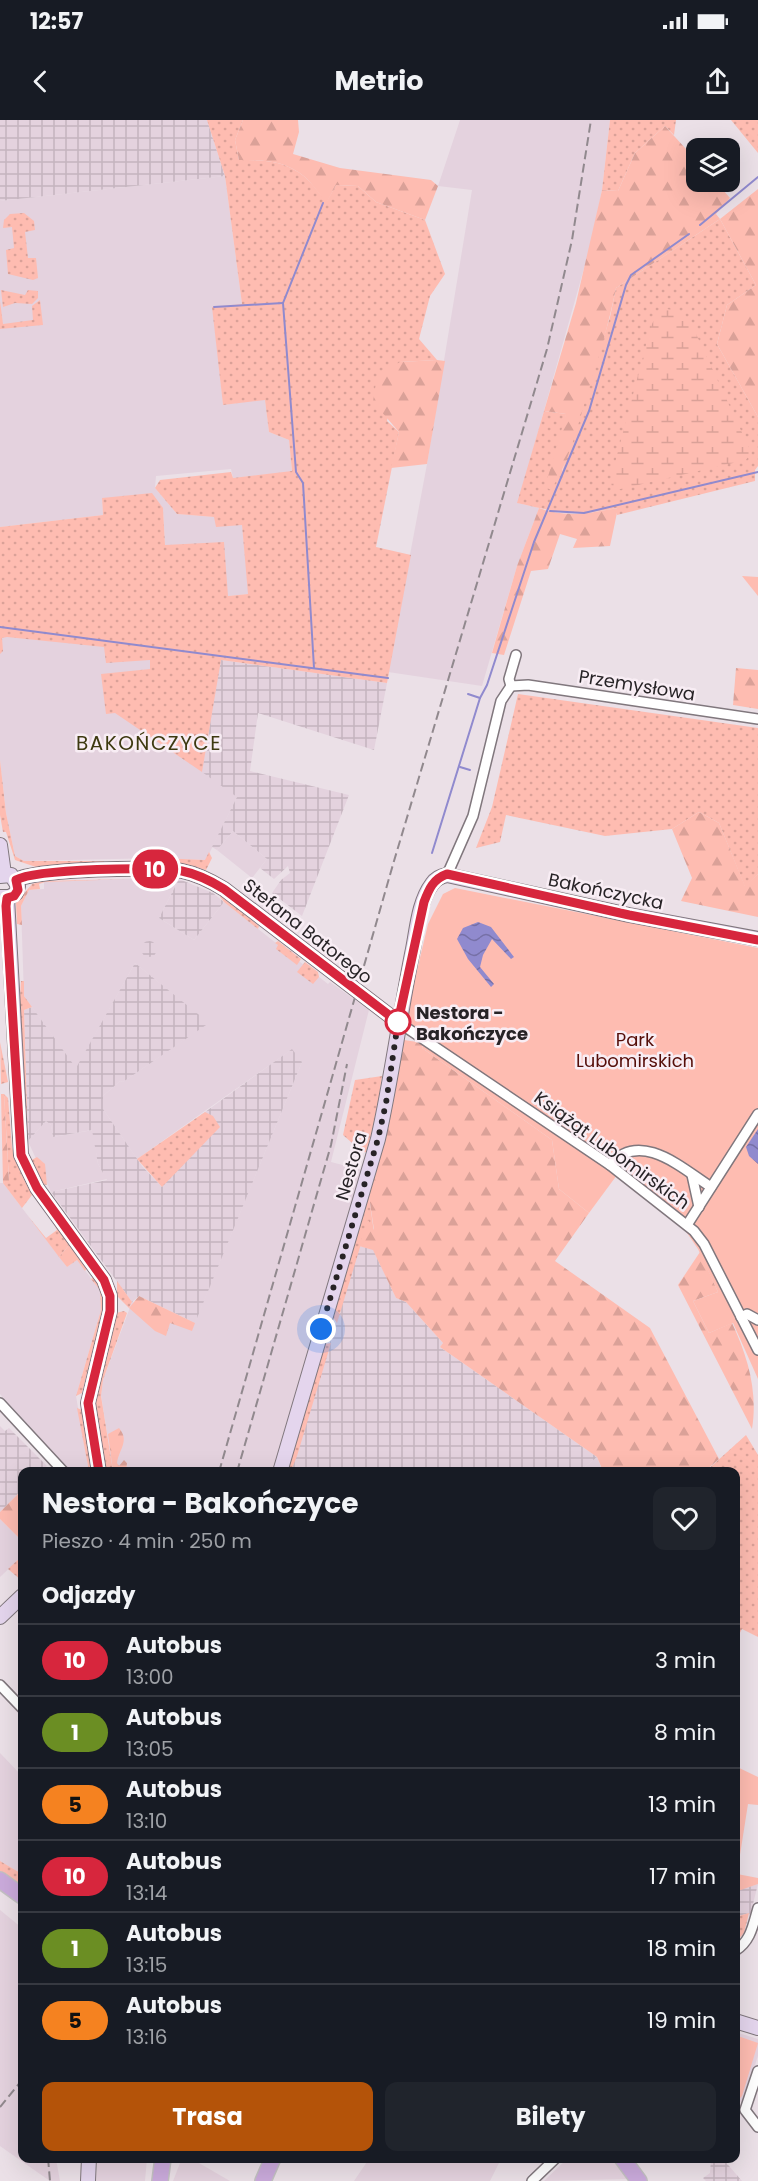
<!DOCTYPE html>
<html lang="pl">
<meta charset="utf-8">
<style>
body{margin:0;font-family:Poppins,sans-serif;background:#20242c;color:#f1f3f6;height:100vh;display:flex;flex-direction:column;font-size:22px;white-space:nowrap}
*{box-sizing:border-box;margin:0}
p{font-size:20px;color:#9ea1a6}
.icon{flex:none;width:33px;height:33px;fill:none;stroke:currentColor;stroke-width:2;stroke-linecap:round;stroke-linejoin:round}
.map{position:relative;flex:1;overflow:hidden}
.details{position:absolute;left:18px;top:1347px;width:722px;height:696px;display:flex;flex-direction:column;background:#171b24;border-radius:12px;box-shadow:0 6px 24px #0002}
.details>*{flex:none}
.badge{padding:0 12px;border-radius:20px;font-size:21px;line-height:39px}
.buttons{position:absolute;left:686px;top:18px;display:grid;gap:12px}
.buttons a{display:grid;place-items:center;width:54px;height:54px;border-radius:12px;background:#171b24;box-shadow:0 6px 24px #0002;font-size:30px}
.you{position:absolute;width:30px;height:30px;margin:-15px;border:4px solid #fff;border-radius:50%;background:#1a73e8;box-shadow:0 0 0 9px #1a73e833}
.map>.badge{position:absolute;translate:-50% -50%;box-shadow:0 0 0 3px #fff}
h2{padding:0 24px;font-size:22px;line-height:54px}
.round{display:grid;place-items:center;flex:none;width:63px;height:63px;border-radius:12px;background:#20242c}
.overview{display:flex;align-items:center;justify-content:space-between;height:102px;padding:0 24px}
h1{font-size:28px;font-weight:700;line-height:45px}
.action{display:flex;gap:12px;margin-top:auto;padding:12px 24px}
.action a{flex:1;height:69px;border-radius:12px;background:#b45309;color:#fff;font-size:24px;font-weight:700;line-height:69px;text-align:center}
.action a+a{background:#20242c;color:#f1f3f6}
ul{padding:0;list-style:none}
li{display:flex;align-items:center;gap:18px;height:72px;padding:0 24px;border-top:2px solid #363941}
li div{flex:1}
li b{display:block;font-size:22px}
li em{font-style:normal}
li .badge{min-width:66px;font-weight:700;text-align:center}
.status{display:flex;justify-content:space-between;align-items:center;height:42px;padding:0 30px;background:#171b24;direction:ltr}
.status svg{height:16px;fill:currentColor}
header{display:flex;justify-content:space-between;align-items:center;height:78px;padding:0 24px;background:#171b24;font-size:27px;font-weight:700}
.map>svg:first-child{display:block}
</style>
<div class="status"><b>12:57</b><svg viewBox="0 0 49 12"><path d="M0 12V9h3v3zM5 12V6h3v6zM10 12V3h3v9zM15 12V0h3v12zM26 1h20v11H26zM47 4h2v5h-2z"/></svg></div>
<header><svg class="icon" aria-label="back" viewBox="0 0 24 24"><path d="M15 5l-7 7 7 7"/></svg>Metrio<svg class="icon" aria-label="share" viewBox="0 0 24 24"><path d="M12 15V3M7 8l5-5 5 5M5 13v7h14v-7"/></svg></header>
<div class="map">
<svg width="758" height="2061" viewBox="0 0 758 2061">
<defs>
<pattern id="industrial-grid" width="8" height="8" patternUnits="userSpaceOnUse" patternTransform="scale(1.5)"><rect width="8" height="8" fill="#e4d2de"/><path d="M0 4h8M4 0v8" fill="none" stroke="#c4b4be"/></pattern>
<pattern id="grass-dots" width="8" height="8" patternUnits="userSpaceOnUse" patternTransform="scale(1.5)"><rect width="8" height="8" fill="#febcb1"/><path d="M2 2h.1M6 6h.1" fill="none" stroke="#daa198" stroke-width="1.8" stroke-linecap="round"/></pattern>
<pattern id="forest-firs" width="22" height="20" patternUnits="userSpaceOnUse" patternTransform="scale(1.5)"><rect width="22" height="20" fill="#febcb1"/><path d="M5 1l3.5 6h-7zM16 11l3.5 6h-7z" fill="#daa198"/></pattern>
<pattern id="wetland-marsh" width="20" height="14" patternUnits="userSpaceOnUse" patternTransform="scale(1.5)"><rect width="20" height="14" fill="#febcb1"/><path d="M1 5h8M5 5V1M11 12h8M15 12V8" fill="none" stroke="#daa198"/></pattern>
<pattern id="water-waves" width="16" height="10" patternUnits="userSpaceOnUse" patternTransform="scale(1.5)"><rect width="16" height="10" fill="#908ace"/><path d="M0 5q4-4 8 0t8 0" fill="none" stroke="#7670a7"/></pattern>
</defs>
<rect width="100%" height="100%" fill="#ebe0e7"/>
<g fill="#e4d2de">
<path d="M460,0h150l-8,70 -12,57 -72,256 21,5 -22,58 -35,120 -94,-14 39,-208 45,-274 -34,-4z"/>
<path d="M225,56l17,128 -29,3 10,98 42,-6 4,33 20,8 3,32 -59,6 -2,-9 -75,7 -1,12 22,26 37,3 28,8 7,69 -21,2 -63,-51 -2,-37 -61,-10 1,17 -103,12v-326z"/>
<path d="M0,509l221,31 16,137 -31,63 -46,-2 -136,3 -9,-5 -9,-43 -6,-53z"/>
<path d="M233,711l34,28 -15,19 -35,-28z"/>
<path d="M146,758l33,1 -20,39 35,22 30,-38 104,82 2,-2 39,28 -38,152 31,8 -86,301h-163l-12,-76 2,-15 29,-78 63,20 107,-260 -11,-12 -154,109 -34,-50v-13l17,-15 3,1 85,-59 -73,-60 -59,106 -52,-73 -3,-90 8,-16 15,-1v-7z"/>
<path d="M46,1001l5,4 2,12 40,-7 5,34 9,15 -56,13 -23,-51z"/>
<path d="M0,1063h3l64,84 10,-7 23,30 1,20 -25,86 13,75h-18l-71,-77z"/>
<path d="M597,1337l6,15h-24z"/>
<path d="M0,1399l22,22v15l-22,21z"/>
<path d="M0,1633l22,23v98l-22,-13z"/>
<path d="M0,1790l22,18v230l34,1 4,22h-10l-50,-35z"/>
<path d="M735,1912l23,7v17l-14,42 -9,10z"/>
<path d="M182,2038l10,1 38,22h-57z"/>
<path d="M568,2038l44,1 15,20 -83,2z"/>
<path d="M97,2039h50l-2,22h-49z"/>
<path d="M369,2039v-1l132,1 -11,22h-136z"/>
</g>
<g fill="url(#industrial-grid)">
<path d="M0,0h207l18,56 -225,25z"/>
<path d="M221,540l166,23 -13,67 -116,-37 -8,58 99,24 -47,121 -30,-23 9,-13 9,-7 -2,-7 -14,13 -14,-11 7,-9 -34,-28 -16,19 -5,-3 25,-50 -35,-25z"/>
<path d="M179,759l34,14 11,9 -30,38 -35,-22z"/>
<circle cx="149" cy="829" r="8"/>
<path d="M135,843l74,60 -86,59 -3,-1 -17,15v13l39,57 20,21 39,-72 91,-66 10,13 -107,261 -56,-27 -7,6 -81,-110 56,-12 -9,-16 -6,-34 -39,7 -2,-12 -5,-4 -18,20 -4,-131 8,-3 44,61z"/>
<path d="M359,1126l14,3 23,49 10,4 37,41 -3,4 157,110 -18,15h-288z"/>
<path d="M0,1306l5,5 4,-3 38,38 -5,5 -20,1v18l-22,22z"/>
<path d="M758,1764l-8,32 -1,-3 -14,4v-26z"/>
<path d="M711,2039h12l19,22h-36l-3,-3 7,-5z"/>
</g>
<g fill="url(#grass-dots)">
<path d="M207,0h36l-8,20 4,20c24,0 46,0 66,17 8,7 14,17 22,24l9,-16 22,1 18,16 49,18 20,54 -15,22 -11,43 18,21 -37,2 -13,59 12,11 -23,115 35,8 -24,128 -166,-23 -19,112 -87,-59 -9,1 -5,-40 49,-5v-9l-44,3 -2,-16 -97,-10 -5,1 1,13 -3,3v-127l103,-12 -1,-17 50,-5 11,15 2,37 59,-3 4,54 20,-2 -6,-69 -26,2 -2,-10 -37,-3 -22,-26 5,-8 71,-8 2,6 59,-7 -3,-31 -20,-8 -4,-32 -42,5 -11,-98 30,-3 -17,-128z"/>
<path d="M610,0h66l-2,15 -9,-9 -30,27 -17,38 -16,-1z"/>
<path d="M731,0h27v33z"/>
<path d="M24,93l10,8 1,9 -10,2 3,26h8l2,20 -5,2 -25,-6 -2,-24 8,-2 -2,-21 -9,1 1,-8 6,-6z"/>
<path d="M720,99l36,66 -29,20 -10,39 41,73v49l-3,4v11l-138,34v-7c-46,9 -55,5 -100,-5l27,-92 22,3 -4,58 48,-155 6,-29z"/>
<path d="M1,170l24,5 3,-5 10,1v7l-6,6 -17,-1 -12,4z"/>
<path d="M40,180l3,25 -43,4v-28l3,23 30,-4 -1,-14z"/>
<path d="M518,574l240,34v146l-13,13 -26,-64 -20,-11 -27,17 -67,7 -99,-21 -6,27 -24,6 16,-41z"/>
<path d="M0,640l6,53 9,43 9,5h80v3l-68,3 -21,-7 -9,-28h-3l-3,-17z"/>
<path d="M209,732l3,6 -6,12 -20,-6 -24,-2 -2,-4 45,2z"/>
<path d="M128,759l-83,3 -6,2 1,5 -11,1 3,-6 12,-3z"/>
<path d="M221,775l38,31 -1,3 -34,-27 -4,-5z"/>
<path d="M278,821l23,18 -4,6 -21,-16 2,-4 -3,-2z"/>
<path d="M305,842l13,10 1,5 -6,7 -16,-12z"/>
<path d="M21,861h3v15l8,11 -8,3 4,137 -9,-134z"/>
<path d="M0,922l8,40 -7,2z"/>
<path d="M382,956l-6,43 -10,33 -10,1 -5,-11 -8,-7 12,-55z"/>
<path d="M4,974l4,4 4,49 7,22 13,26 -10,13 -19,-25 6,-3z"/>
<path d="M205,992l8,4 7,11 -58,60 -25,-28z"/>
<path d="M37,1037l8,7 2,21 -5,-1 -12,-23z"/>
<path d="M369,1076l5,37 -6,-12 -31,102 -5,-7z"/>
<path d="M48,1093l22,31 -11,13 -31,-41 18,22 11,-8z"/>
<path d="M94,1157l9,18 1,13 -22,85 -6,3 25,-86 -1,-20 -9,-11z"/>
<path d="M117,1161l15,21 -3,6 -12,-12z"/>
<path d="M124,1191l3,2 -24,67 -2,16 12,75h-9l-11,-66 23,-92z"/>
<path d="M331,1223l-34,113 -6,15 -6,1 39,-128z"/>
<path d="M77,1288l5,2 10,61h-3z"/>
<path d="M746,1315l12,20v182l-16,-8 -7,13v-170h-30z"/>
<path d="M22,1436v25l-14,-12z"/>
<path d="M0,1741l22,13v12l-22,-15z"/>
<path d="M749,1793l-5,20 -9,10v-26z"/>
</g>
<g fill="url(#forest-firs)">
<path d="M243,0h55l1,12 -6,22 47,14 91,12 7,6 -13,34 -49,-18 -18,-16 -22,-1 -9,17c-8,-7 -14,-18 -22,-25 -20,-17 -42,-17 -66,-17l-4,-20z"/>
<path d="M665,6l31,34v22h20l14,16 -14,16 4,5 38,-30v228l-41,-73 10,-39 29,-20 -36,-66 -104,69c-7,35 -17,69 -28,103 -10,34 -18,69 -37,99l-6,-3 21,-73 -22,-3 32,-108 26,-113 16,1 17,-38z"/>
<path d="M437,240l8,1 -18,103 -36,4 8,-36 -26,-30 4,-26 23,-14z"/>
<path d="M539,388c27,10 51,5 79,0l-8,38 -37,2 4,-9 -17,-5 -12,35 -17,2 -27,84 -12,-2 25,-87z"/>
<path d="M742,456l16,1v19z"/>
<path d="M736,548l22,2v39l-25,-4z"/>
<path d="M699,692l20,11 26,63 13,-12v43l-77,-16 11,-23 -20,-49z"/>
<path d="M32,764l-11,22 1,19 -5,-1 -1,-21z"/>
<path d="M404,920l20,3 -2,5 130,92 7,49 30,24 -34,48 95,67 69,131 -14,12h-102l-6,-14 -157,-110 3,-4 -37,-41 -10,-4 -23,-48 -14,-4 9,-26 6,10 -5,-34 23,-89z"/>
<path d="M1,974h3l5,87 -6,2z"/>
<path d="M70,1124l17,24 -2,3 -8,-11 -10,7 -8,-10z"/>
<path d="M700,1132l18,40 -25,9 16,32 23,-10c16,34 26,69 20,106l-74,-144z"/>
<path d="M139,1176l56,27 -3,8 -22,-8 -4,13 -11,-5 -26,-23z"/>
<path d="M119,1308c11,13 0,21 -2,35l2,3 5,-6 3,3 -1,8h-13l-5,-37z"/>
<path d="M22,1370v45l-3,3 -19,-19v-7z"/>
</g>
<path fill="url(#wetland-marsh)" d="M667,189l15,3 8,9 61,131 -5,8 -134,31 -1,-13 40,-152 4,-8z"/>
<g fill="#febcb1">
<path d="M455,768l303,60v431l-25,-56 -24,10 -16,-32 25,-9 -20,-43 -13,-19 -68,-55 -28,38 -30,-24 -7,-49 -130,-92 4,-7 -20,-24 22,-93 15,-30z"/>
<path d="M735,1646l23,11v28l-10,-1 -11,70 21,4v6l-23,8z"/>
<path d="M735,1915l23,8 -16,53 -7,8z"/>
</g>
<g fill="url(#water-waves)">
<path d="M478,802l13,5 23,30 -3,2 -19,-20 -9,16 -3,12 14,17 -3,3 -23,-28 -11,-20 6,-11z"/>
<path d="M758,1009v35l-9,-8 -3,-9z"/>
</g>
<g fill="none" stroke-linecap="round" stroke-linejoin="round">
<g stroke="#908ace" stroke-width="2">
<path d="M700,105l58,-48"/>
<path d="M214,187l69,-4"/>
<path d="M550,391l34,2 174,-41"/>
<path d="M0,507l388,51"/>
<path d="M314,548l-11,-185 -7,-11 -13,-169 40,-100"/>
<path d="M468,574l12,4 7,-13 47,-143 55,-131 37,-126 5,-10 58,-41"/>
<path d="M460,647l10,3"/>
<path d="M432,733l48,-155"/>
</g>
<defs>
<g id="street">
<path d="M511,566l17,-1 230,34"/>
<path d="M447,755l26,-59 28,-115 10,-15 -2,-7 7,-24"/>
<path d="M398,902l212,143 84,66 10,13 54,106"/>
<path d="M610,1045c30,-36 73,4 101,22"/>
<path d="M692,1055l7,32"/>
<path d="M687,1105l71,-111"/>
<path d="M741,1197l6,-3 11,6"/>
<path d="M0,1283l64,69"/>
<path d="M0,1565l22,23"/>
<path d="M735,1831c16,-10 18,-26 23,-43"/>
<path d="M758,1951l-13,39 13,17"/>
<path d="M532,2061l24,-23"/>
</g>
<g id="secondary">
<path d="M0,725l4,29"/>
<path d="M0,756l11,-1 7,11 -2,7 -6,4h-10"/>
<path d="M16,760c19,-11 142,-14 166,-9 15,3 29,10 42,18l174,133"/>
<path d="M7,778l14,257 16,33 67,92 6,16v15l-22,92 11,69"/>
<path d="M280,1352l98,-333c14,-62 22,-126 35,-190 4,-20 6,-48 19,-65 4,-6 9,-8 15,-9l182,40 129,24"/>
<path d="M0,1497l22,-21"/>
<path d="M735,1901l23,7"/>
<path d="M88,2061l1,-23"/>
</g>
<g id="primary">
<path d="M0,1760l22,16"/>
<path d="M622,2038l17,23"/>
<path d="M160,2061l3,-23"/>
<path d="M263,2061l10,-23"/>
</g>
</defs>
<use href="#street" stroke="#80777d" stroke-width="12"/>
<use href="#secondary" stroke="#80777d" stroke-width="16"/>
<use href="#primary" stroke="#c3c1c2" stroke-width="18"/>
<use href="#street" stroke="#fff" stroke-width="9"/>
<use href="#secondary" stroke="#e4d5ed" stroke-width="14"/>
<use href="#primary" stroke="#caaadb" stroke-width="15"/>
<g stroke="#91898e" stroke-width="2" stroke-dasharray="9 4.5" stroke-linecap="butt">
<path d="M219,1352l175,-611 153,-512 25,-109 19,-120"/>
<path d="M237,1352l94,-327 16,-81"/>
<path d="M0,1987l22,-27"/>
<path d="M48,2038l2,23"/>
</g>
</g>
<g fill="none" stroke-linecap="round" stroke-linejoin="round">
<defs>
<path id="line" d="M99,1352l-11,-69 22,-92v-15l-6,-16 -67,-92 -16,-33 -15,-249 1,-8 7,-2 4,-6 -2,-10c19,-11 142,-14 166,-9 15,3 29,10 42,18l174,133 26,-120c5,-13 9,-23 23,-28l182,41 129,25"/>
</defs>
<use href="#line" stroke="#fff" stroke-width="14"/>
<use href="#line" stroke="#d7263d" stroke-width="9"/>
<path stroke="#272326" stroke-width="6" stroke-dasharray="0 10.8" d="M321,1209l57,-190 8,-36 12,-81"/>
</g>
<circle fill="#fff" stroke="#d7263d" stroke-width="3" cx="398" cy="902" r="12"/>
<g text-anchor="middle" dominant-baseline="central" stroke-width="5" stroke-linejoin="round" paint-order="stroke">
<g font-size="18" fill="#272326" stroke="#f8edf4">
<text transform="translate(637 565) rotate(9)">Przemysłowa</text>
<text transform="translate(606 771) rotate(12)">Bakończycka</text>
<text transform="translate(308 811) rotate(38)">Stefana Batorego</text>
<text transform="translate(612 1030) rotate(36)">Książąt Lubomirskich</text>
<text transform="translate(351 1046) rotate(-74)">Nestora</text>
</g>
<g font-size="18" font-weight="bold" fill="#272326" stroke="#f8edf4" text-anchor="start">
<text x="416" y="892">Nestora -<tspan x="416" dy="21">Bakończyce</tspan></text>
</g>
<g font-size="18" fill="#550e09" stroke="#f8edf4">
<text x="635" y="919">Park<tspan x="635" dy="21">Lubomirskich</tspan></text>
</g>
<g font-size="20" letter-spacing="1.5" fill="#3e3a11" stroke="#f8edf4">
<text x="149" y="623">BAKOŃCZYCE</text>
</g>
</g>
</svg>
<div class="buttons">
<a><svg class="icon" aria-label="layers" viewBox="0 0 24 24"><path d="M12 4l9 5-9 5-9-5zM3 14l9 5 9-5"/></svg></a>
</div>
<div class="you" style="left:321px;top:1209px"></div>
<b class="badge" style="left:155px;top:749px;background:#d7263d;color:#fff">10</b>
<section class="details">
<div class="overview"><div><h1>Nestora - Bakończyce</h1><p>Pieszo · 4 min · 250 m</p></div><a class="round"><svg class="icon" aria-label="heart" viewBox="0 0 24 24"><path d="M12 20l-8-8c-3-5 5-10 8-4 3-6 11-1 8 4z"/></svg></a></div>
<h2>Odjazdy</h2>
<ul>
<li><span class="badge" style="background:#d7263d;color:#fff">10</span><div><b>Autobus</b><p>13:00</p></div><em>3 min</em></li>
<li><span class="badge" style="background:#6b8e23;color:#fff">1</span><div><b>Autobus</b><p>13:05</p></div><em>8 min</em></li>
<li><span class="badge" style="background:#f58220;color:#111">5</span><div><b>Autobus</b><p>13:10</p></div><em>13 min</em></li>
<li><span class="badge" style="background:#d7263d;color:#fff">10</span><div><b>Autobus</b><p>13:14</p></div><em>17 min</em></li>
<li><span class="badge" style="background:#6b8e23;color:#fff">1</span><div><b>Autobus</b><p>13:15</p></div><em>18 min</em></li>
<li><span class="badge" style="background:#f58220;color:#111">5</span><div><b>Autobus</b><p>13:16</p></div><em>19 min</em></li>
</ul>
<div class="action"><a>Trasa</a><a>Bilety</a></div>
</section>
</div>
